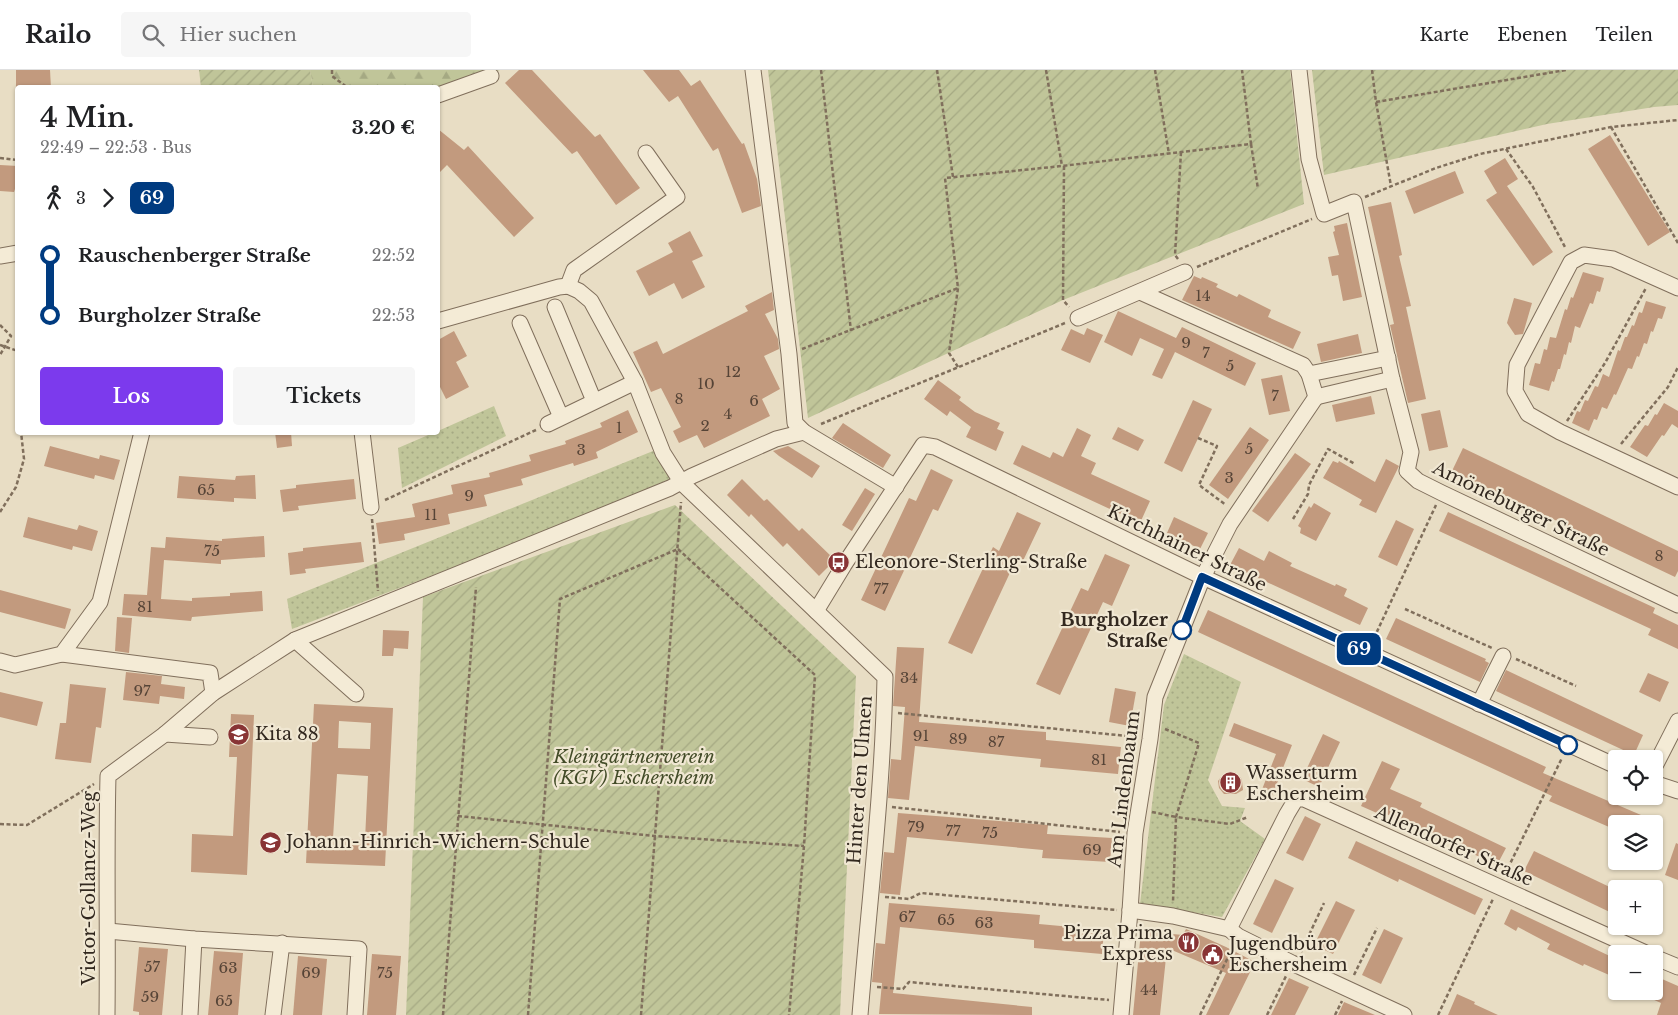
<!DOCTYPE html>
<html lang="de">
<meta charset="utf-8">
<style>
body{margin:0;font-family:"Libre Baskerville",serif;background:#f6f6f6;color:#202124;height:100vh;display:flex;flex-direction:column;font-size:19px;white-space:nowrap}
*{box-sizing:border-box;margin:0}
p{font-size:16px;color:#757577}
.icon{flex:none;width:28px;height:28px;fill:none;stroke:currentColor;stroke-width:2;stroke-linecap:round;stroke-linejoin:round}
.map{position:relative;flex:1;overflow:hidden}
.drawer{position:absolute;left:15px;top:15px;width:425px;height:350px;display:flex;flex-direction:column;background:#fff;border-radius:5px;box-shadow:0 1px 4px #0004}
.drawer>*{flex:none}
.badge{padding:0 10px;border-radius:8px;font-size:18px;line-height:32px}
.buttons{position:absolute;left:1608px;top:680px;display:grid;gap:10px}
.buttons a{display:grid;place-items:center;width:55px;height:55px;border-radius:5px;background:#fff;box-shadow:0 1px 4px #0004;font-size:25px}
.map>.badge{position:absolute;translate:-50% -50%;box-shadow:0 0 0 2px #fff}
.legs{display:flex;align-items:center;gap:8px;height:55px;padding:0 25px;font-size:16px}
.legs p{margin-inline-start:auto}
.summary{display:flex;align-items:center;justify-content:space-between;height:85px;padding:0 25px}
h1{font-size:28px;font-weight:600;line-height:38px}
.button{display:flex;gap:10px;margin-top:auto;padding:10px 25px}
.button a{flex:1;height:58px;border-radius:5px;background:#7c3aed;color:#fff;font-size:20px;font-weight:600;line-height:58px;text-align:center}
.button a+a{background:#f6f6f6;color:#202124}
ul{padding:0 25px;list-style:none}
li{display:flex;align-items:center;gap:18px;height:60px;font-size:19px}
li i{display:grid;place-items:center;width:8px;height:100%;margin:0 6px;background:currentColor}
li i::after{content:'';width:12px;height:12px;margin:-6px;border:4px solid;border-radius:50%;background:#fff}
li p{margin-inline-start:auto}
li:first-child i{background:linear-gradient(#0000 50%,currentColor 0)}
li:last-child i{background:linear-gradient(currentColor 50%,#0000 0)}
header{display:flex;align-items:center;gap:30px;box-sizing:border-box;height:70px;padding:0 25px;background:#fff;border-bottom:1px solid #e0e0e0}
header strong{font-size:24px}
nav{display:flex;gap:28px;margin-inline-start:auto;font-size:18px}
.search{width:350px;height:45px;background:#f6f6f6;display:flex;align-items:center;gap:12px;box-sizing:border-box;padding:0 18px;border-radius:5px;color:#757577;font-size:19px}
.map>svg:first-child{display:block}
</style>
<header>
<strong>Railo</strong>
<div class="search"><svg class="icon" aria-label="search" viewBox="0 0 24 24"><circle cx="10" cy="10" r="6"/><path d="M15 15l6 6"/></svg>Hier suchen</div>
<nav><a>Karte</a><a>Ebenen</a><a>Teilen</a></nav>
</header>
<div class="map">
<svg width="1678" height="945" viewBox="0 0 1678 945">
<defs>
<pattern id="forest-firs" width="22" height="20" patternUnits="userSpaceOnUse" patternTransform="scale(1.25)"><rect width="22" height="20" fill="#c0c599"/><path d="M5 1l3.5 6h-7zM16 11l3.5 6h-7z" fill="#a5a983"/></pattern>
<pattern id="park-dots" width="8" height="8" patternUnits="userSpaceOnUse" patternTransform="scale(1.25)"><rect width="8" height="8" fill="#c0c599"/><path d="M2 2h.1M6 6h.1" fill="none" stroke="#a5a983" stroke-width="1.8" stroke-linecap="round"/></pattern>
<pattern id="garden-furrows" width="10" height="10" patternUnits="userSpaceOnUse" patternTransform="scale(1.25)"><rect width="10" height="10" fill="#c0c599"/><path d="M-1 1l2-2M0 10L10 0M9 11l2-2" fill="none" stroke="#a5a983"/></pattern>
</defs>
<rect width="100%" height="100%" fill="#e8ddc4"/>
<path fill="url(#forest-firs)" d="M310,0h190l-62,21v-3l-125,-1z"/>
<g fill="url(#park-dots)">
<path d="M494,336l12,30 -104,52 -4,-40 35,-15 5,-1v-1z"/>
<path d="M653,381l21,32 -382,146 -5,-30z"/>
<path d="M1184,584l57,28 -33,98 14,26 23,2 -5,13 25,18 -43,78 -82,-13 24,-199z"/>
</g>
<g fill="url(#garden-furrows)">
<path d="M199,0h111l3,17h-112z"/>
<path d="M768,0h522l14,134 -241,96 -255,118z"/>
<path d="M1312,0h366v35l-24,2 -107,17 -223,51z"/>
<path d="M675,435l181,171 -16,339h-434l17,-418z"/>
</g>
<g fill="#c29a7e" fill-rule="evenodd">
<path d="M16,0h34l1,18h-35z"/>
<path d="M519,0h13l63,67 5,-3 40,54 -24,17 -39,-54 -5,3 -67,-71z"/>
<path d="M643,0h36l12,16 9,-6 42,64 2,-1 13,36 4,27 -19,7 -24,-65 -5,3 -35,-55 -9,6z"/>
<path d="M438,59l26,21 4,-4 66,72 -20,19 -67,-72 -9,9z"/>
<path d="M1610,65l60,97 -22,14 -60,-97z"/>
<path d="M1505,88l13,21 -11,7 46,66 -20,14 -47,-66 11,-7 -13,-22z"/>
<path d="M0,95l18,1v23h-3l-1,3 -14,-1z"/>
<path d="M1455,101l9,22 -50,21 -9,-23z"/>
<path d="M1391,132l11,53 -3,1 12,50 -5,1 20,92 -18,4 -18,-78 4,-1 -26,-117z"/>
<path d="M1347,153l15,74 -19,4 -5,-26 -6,1 -4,-19 11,-2 -6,-23 2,-1 -1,-5z"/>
<path d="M690,161l13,25 -11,5 13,26 -23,12 -8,-16 -25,13 -13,-25 37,-19 -5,-9z"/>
<path d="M1583,202l21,6 -4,14 -3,-1 -4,13 -3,-1 -10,25 -5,-2 -4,17 -2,-1 -3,13 -2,-1 -4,15h-2l-4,13 -2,-1 -3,10 -20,-6 6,-22 5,1 4,-15 3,1 3,-13 6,1 9,-29 2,1 4,-13 2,1z"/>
<path d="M1194,206l7,3 1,-2 16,7 -2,3 21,10 2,-3 32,16 -3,7 33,15 -8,17 -111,-49z"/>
<path d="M772,222l2,18 -9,4 13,25 1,10 -15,7 16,33 -18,10 8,17 -66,32 -7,-13 -18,8 -6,-12 8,-4 -20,-39 -10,4 -18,-40 24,-11 6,13 85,-43 -3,-5z"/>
<path d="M1514,228l18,5 -9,31 -8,1 -8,-12z"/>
<path d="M1646,231l20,6 -4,12 -4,-1 -5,14 -2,-1 -4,13 -3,-1 -5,14 -2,-1 -5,13 -4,-1 -12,27 -2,-1 -7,15 -5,-2 -5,13 -3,-1 -5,12 -17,-8 5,-12 3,1 5,-12 3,1 7,-15 3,1 5,-13 6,3 9,-27 2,1 5,-14h2l5,-12 2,1 5,-14 3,1z"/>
<path d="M1118,241l58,27 6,-11 74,36 -11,23 -70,-34 -13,27 -10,-4 12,-26 -24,-11 -8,18 -28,-14z"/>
<path d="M1087,258l16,7 -13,28 -29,-13 10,-21 13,6z"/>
<path d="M454,261l13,25 -11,6 13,25 -23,12 -8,-16v-43z"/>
<path d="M1358,264l4,19 -41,9 -4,-18z"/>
<path d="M1282,305l8,36 -21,4 -8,-36z"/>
<path d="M938,310l23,17 -2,3 16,12 25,11 -3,6 7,3 -8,19 -30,-14 5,-10 -21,-16 -3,5 -23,-17z"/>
<path d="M1371,326l4,18 -39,8 -4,-17z"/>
<path d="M1193,330l19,9 -30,63 -18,-9z"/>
<path d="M1664,333l14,8v17l-6,-4 -8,12 -2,-1 -15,22 -17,-10 15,-22 3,1 7,-12 2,1z"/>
<path d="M628,340l10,22 -42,20 2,6 -24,8 -1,-3 -52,16 2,6 -39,10 3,11 -39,8 2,10 -46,10 1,6 -26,4 -3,-21 39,-6 -3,-13 41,-10 -2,-9 39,-8 -1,-4 42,-12 -2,-6 37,-11 -1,-3 37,-14 -2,-4z"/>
<path d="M1440,340l8,37 -19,4 -8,-37z"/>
<path d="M843,353l48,32 -8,13 -51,-30z"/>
<path d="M1118,357l26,13 -6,11 -26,-12z"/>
<path d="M1250,357l19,13 -41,59 -19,-14z"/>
<path d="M1077,358l14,7 -10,21 15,7 -5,11 59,27 -10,22 -127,-59 9,-19 28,13 3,-6 10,5z"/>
<path d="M275,362h16l1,14 -15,2z"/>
<path d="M50,376l49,13 1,-4 20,5 -6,20 -19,-5 -1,4 -50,-13z"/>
<path d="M788,376l32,20 -8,12 -33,-22 -6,-5z"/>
<path d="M1463,378l215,103v20l-3,6 -223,-106z"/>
<path d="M1295,383l16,11 -43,58 -16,-11z"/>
<path d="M1386,389l13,7 -23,47 -17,-8 3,-5 -39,-22 10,-17 5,2 1,-2 36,21z"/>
<path d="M931,399l22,11 -15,31 -5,-2 -48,102 -24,-11 48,-102 7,3z"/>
<path d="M255,405l1,24 -22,-1v4l-57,-4 2,-22 56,4 1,-4z"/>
<path d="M354,409l2,20 -58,7 1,4 -16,2 -3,-22 16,-2v-3z"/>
<path d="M742,409l22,22 3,-2 32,32 3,-3 33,32 -16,16 -32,-33 -4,4 -32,-33 -2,3 -22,-22z"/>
<path d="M865,418l10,6 -23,37 -10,-6z"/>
<path d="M1314,433l17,10 -15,28 -16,-8 1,-5 -3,-2 11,-20 2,2z"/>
<path d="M1017,442l24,11 -20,42 -6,-3 -43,92 -24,-11 45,-96 6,4z"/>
<path d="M1448,442l207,96 -2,5 25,12v24l-30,-14 3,-6 -212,-98z"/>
<path d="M28,447l49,13 2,-5 19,6 -6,20 -19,-5 -1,4 -49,-13z"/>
<path d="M1174,447l34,16 -8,16 -33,-16z"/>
<path d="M1396,450l18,9 -17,37 -19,-9z"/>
<path d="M264,466l1,21 -44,3v4l-57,-4 -3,39 31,2v-3l38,-2v-3l32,-2 1,20 -71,6 -1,4 -69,-6 2,-21 23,1 4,-48 14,1 1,-11 56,4v-2z"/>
<path d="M361,472l3,20 -59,7 1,4 -16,2 -2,-22 15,-2v-3z"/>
<path d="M1239,478l25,13 5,-10 23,12 -2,3 45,20 1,-2 11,5 -3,7 24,12 -8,17 -130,-60z"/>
<path d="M1105,484l25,11 -18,41 -9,-4 -43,93 -24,-11 45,-96 7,3z"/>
<path d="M0,520l71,19 -6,20 -65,-17z"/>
<path d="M1208,540l338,157 -3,6 119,51h-46v6l-67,-29 3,-5 -354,-164z"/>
<path d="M117,547l15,1 -3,35 -14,-2z"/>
<path d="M1396,548l90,41 -1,2 4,2 -9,19 -94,-43z"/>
<path d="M383,560l26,1 -1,18 -14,-1 -1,8h-11z"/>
<path d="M897,577l27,1 -5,74 127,10v8l75,7 -3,27 -78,-7 1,-8 -126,-13 -6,54 -21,-2 3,-39 10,1 4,-53 -12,-1z"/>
<path d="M1506,600l137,65 -9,20 -138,-64z"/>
<path d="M126,602l36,4 -1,8 24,3 -1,12 -24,-3 -1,8 -36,-4z"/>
<path d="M1648,603l21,9 -9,20 -21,-10z"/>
<path d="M70,614l36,4 -5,40 -5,-1 -5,36 -36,-4 5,-36h6z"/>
<path d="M1115,618l21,4 -6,34 -21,-4z"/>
<path d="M0,622l43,10 -6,24 -37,-9z"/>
<path d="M314,634l79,4 -8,158 -79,-3zM339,651l32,2 -1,26 -32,-1zM337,704l31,2 -3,64 -32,-2z"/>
<path d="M231,644l23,1 -7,160 -56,-3 1,-38 41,2 4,-79h-8z"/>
<path d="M1234,653l58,22 -22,56 -11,-4 17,-43 -47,-18z"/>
<path d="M1323,664l17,8 -21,45 -17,-8z"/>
<path d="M1382,691l18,8 -10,20 32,14 -2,4 86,41 -9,17 -117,-54 -1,3 -18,-8z"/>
<path d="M1227,702h8l6,6 1,3 1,9 -7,4h-12l-5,-6 -1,-7 3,-4z"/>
<path d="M898,743l150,12 -1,9 65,4 -2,24 -68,-4 1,-8 -136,-13 -7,58 -20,-2 4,-41 10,1z"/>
<path d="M1305,746l16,8 -18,37 -17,-8z"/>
<path d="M1356,771l127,58 -8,16 -76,-36 -1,3 -50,-24z"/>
<path d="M1676,773l2,1v36l-13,-5z"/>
<path d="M1534,781l82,39v25l-92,-44z"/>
<path d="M1275,809l19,9 -22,45 -19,-9z"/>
<path d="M1336,831l19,9 -22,44 -19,-9z"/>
<path d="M889,833l151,12 -1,9 65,6 -2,24 -68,-6v-8l-134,-13 -7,66 139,14v8l-153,-1 3,-31 -10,-1 4,-39 9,1z"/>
<path d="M1511,839l105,50v19l-32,-14 -1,2 -36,-17 3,-5 -32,-17 -2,4 -12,-7z"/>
<path d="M1186,859l40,18 29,15 -26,53h-23l20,-42 -59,-25 -7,67h-27l8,-84 42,4z"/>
<path d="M1384,859l19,9 -22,46 -19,-9z"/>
<path d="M139,877l29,2 -6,66h-23v-3l-6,-1z"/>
<path d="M214,881l29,2 -5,62h-30z"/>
<path d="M372,884l29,2 -5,59h-29z"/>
<path d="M298,886l29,3 -5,56h-29z"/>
<path d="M1289,908l20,9 -14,28h-24z"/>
<path d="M1662,909l16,7v29h-21l4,-12 -9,-4z"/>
<path d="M1457,924l18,8 -1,2 24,11h-50z"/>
<path d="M1344,932l31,13h-37z"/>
</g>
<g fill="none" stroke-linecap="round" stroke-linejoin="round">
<defs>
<g id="minor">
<path d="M753,0l36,284 6,69 9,9 92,55"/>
<path d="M1299,0l10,89 15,55 30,-12 38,177 19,73 -4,19 11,10 24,12 236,112"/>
<path d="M438,25l53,-19"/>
<path d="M0,186l18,-3"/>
<path d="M568,216l6,-16 103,-73 -31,-44"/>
<path d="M1678,218l-65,-29 -29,-4 -13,7 -54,103 -2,26 13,23 32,18 118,55"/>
<path d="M1140,222l163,73 6,9 7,23"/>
<path d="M555,237l39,94"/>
<path d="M1078,248l107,-46"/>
<path d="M438,251l121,-34 9,-1 11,5 12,10 44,81 28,71 19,30 203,194c-2,113 -16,226 -25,338"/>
<path d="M520,253l41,94"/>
<path d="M1309,304l79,-16"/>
<path d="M1316,327l76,-18"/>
<path d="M548,354l87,-42"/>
<path d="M362,362l9,75"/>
<path d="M816,541l28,-46 79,-120 12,2 268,130 413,189"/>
<path d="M295,570l61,54"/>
<path d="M62,584l148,19 3,20"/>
<path d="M0,591l15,4 47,-11 38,-52 42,-170"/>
<path d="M1479,634l24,-48"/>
<path d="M165,664l45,3"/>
<path d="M1654,698l24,-47"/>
<path d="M1654,713l24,8"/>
<path d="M1130,840l43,6 56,13 9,7 54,27 112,52"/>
<path d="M1229,859l58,-115 9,-15h8l344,155"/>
<path d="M108,861l86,8 165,10 -4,66"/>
<path d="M1654,887l24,10"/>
<path d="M107,945c1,-80 -1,-159 1,-239l57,-42 48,-41 82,-53 375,-152 22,-12 84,-37 28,-7"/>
<path d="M190,945l4,-76"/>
<path d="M273,945l9,-72"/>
<path d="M1121,945l9,-104 5,-78 15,-94 5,-42 48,-120 27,-53 86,-127"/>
</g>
</defs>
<use href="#minor" stroke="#806f5c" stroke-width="17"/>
<g stroke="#806f5c" stroke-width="2.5" stroke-dasharray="4 2.5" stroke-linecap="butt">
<path d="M332,0v6l16,12"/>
<path d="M821,0l30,261"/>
<path d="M937,0l16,107"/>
<path d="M1046,0l16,96"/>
<path d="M1155,0l14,84"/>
<path d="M1372,0l4,32 15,84"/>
<path d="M1376,32l190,-32"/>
<path d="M1611,57l67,116"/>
<path d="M1251,74l7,45"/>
<path d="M1506,79l27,38 33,62"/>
<path d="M0,88l18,2"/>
<path d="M1064,96l-1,134 6,7"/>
<path d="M1365,127l71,-29 44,-14 131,-27 67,-7"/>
<path d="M1178,189l-3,-4 6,-103"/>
<path d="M1197,197l115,-48"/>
<path d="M0,255l11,11 -11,19"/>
<path d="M0,275l18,6"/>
<path d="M802,279l156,-61"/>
<path d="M958,297l-9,-14 9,-65 -13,-110 117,-12 189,-22 -9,-74"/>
<path d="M1567,351l38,-58 41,-75"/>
<path d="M821,354l244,-101"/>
<path d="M1198,368l19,8 -18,39 27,20"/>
<path d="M1621,374l47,-57 10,-20"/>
<path d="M385,430l151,-70"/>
<path d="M0,442l16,-25 8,-28 -3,-27"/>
<path d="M372,449l6,72"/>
<path d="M1293,449l15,-25 1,-9 19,-36 27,15"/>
<path d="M678,479l137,126 -11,171 -15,169"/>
<path d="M1405,539l87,39"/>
<path d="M1374,568l62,-133"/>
<path d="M1516,589l60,27"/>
<path d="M898,643l239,24"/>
<path d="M1165,659l34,14 -23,74 54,7 18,-7"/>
<path d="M892,737l228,25"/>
<path d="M1152,742l24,5 -3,85"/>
<path d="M458,746l197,20 149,10"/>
<path d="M0,754l27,1 67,-41"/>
<path d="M1505,804l57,-116"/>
<path d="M885,827l24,2 12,-6 196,17"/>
<path d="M1301,882l23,-49"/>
<path d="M1354,905l23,-47"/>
<path d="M877,917l26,2 6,-7 200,18"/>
<path d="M443,945l33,-428"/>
<path d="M528,945l32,-416 118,-50"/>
<path d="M641,945l40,-513"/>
<path d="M1200,945l32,-66"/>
<path d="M1267,945l19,-39"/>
<path d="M1335,945l7,-14"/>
<path d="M1438,945l55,-116"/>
</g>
<use href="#minor" stroke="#f4ebd6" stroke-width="15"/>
</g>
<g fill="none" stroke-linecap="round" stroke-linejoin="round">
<defs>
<path id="line-1" d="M1182,560l20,-53 366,168"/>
</defs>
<use href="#line-1" stroke="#fff" stroke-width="11"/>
<use href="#line-1" stroke="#003b80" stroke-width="8"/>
</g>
<defs>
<symbol id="bus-disc" viewBox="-11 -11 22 22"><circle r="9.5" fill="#883435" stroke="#f0e7d2"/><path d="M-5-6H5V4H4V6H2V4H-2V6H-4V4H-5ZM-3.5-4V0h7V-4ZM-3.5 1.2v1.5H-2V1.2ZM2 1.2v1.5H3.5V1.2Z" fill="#fff"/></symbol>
<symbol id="school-disc" viewBox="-11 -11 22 22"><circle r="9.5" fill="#883435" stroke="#f0e7d2"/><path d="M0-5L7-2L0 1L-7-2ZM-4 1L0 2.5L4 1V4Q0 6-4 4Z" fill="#fff"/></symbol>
<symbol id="building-disc" viewBox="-11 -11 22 22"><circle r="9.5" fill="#883435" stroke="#f0e7d2"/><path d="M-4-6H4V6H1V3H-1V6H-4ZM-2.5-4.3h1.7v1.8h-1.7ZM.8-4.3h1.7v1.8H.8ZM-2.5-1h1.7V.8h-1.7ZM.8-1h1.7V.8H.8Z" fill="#fff"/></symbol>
<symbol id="restaurant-disc" viewBox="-11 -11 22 22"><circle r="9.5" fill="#883435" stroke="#f0e7d2"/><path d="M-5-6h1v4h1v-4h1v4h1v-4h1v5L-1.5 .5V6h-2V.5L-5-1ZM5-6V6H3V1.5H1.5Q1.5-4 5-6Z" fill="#fff"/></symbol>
<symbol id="civic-disc" viewBox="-11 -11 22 22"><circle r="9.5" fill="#883435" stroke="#f0e7d2"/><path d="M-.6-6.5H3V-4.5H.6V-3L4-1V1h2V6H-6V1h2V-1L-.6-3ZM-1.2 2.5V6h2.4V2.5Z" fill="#fff"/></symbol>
</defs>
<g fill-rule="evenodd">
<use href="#bus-disc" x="826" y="480" width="25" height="25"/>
<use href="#school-disc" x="226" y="652" width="25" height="25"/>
<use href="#building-disc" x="1218" y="700" width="25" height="25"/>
<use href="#school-disc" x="258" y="760" width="25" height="25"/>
<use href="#restaurant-disc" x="1176" y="860" width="25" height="25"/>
<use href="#civic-disc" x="1200" y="872" width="25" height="25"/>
</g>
<g fill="#fff" stroke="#003b80" stroke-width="2.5">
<circle cx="1182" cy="560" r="9"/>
<circle cx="1568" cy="675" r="9"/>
</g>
<g text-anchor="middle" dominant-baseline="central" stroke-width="4.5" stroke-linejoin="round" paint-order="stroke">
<g font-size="15" fill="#564437">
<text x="1203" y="225">14</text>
<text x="1186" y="272">9</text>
<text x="1206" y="282">7</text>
<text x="1230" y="295">5</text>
<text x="733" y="301">12</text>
<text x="706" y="313">10</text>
<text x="1275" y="325">7</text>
<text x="679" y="328">8</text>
<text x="754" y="330">6</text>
<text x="728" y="343">4</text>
<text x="705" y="355">2</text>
<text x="619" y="357">1</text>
<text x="1249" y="378">5</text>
<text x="581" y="379">3</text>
<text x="1229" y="407">3</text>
<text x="206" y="419">65</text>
<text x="469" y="425">9</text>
<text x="431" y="444">11</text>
<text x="212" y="480">75</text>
<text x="1659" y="485">8</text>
<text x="881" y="518">77</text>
<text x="145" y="536">81</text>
<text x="909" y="607">34</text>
<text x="142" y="620">97</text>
<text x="921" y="665">91</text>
<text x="958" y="668">89</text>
<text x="996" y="671">87</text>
<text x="1099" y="689">81</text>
<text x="916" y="756">79</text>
<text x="953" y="760">77</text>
<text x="990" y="762">75</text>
<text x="1092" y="779">69</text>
<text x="907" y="846">67</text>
<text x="946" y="849">65</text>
<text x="984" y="852">63</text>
<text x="152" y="896">57</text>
<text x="228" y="897">63</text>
<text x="311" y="902">69</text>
<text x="385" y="902">75</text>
<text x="1149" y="919">44</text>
<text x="150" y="926">59</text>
<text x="224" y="930">65</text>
</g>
<g font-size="18" fill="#32281f" stroke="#f0e7d2">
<text transform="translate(1521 439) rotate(26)">Amöneburger Straße</text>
<text transform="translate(1187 478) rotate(26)">Kirchhainer Straße</text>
<text transform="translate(860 710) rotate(-86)">Hinter den Ulmen</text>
<text transform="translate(1124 719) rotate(-83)">Am Lindenbaum</text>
<text transform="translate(1454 776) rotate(24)">Allendorfer Straße</text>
<text transform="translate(89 818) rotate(-90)">Victor-Gollancz-Weg</text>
</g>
<g font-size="18" fill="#32281f" stroke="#f0e7d2" text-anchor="start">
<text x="855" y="492">Eleonore-Sterling-Straße</text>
<text x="255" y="664">Kita 88</text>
<text x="1246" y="703">Wasserturm<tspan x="1246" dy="21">Eschersheim</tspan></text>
<text x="286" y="772">Johann-Hinrich-Wichern-Schule</text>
<text x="1173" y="863" text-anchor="end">Pizza Prima<tspan x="1173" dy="21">Express</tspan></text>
<text x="1229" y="874">Jugendbüro<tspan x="1229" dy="21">Eschersheim</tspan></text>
</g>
<g font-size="18" font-weight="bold" fill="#32281f" stroke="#f0e7d2" text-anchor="end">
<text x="1168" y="550">Burgholzer<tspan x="1168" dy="21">Straße</tspan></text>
</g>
<g font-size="18" font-style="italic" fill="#434c28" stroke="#f0e7d2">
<text x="634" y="687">Kleingärtnerverein<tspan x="634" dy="21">(KGV) Eschersheim</tspan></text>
</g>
</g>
</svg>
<div class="buttons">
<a><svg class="icon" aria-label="locate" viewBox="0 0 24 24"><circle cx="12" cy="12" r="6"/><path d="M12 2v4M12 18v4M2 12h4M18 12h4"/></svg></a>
<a><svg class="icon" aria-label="layers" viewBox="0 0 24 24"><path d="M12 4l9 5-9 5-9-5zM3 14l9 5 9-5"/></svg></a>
<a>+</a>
<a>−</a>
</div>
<b class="badge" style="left:1359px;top:579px;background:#003b80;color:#fff">69</b>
<section class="drawer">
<div class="summary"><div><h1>4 Min.</h1><p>22:49 – 22:53 · Bus</p></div><b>3.20 €</b></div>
<div class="legs"><svg class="icon" aria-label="walk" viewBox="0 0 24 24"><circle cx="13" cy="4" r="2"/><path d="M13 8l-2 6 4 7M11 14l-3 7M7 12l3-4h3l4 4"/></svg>3<svg class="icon" aria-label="forward" viewBox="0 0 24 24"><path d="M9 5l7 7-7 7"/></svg><b class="badge" style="background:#003b80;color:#fff">69</b></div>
<ul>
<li><i style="color:#003b80"></i><b>Rauschenberger Straße</b><p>22:52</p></li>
<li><i style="color:#003b80"></i><b>Burgholzer Straße</b><p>22:53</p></li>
</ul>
<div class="button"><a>Los</a><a>Tickets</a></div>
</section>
</div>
